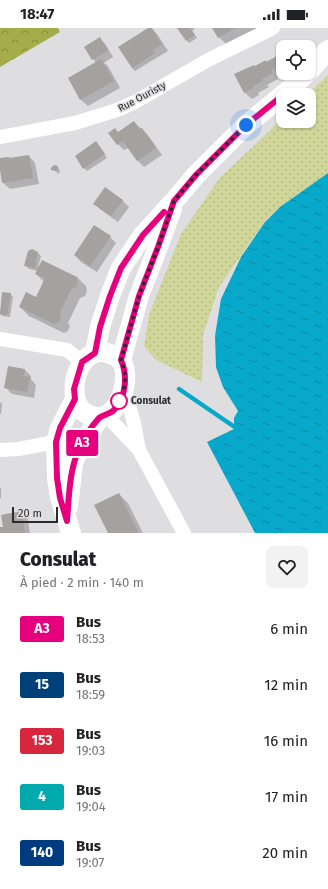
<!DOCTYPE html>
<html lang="fr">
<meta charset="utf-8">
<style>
body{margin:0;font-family:"Fira Sans",sans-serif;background:#f2f2f2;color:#202124;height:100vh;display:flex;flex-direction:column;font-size:15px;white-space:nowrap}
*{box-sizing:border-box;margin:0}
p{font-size:13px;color:#757577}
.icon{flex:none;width:22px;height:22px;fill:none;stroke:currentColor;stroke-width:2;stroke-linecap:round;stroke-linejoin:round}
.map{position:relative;height:505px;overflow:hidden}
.panel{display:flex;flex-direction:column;background:#fff;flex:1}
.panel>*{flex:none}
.badge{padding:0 8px;border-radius:3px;font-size:14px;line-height:26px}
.controls{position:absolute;left:276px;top:12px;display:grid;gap:8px}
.controls a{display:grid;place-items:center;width:40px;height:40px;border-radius:8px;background:#fff;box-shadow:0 1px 3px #0004;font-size:20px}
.scale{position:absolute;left:12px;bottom:10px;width:46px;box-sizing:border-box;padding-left:4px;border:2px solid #2b2b2c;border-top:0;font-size:11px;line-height:14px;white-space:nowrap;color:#2b2b2c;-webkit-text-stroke:3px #dedee1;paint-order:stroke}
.you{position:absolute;width:20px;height:20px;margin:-10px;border:3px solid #fff;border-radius:50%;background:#1a73e8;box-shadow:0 0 0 6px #1a73e833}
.map>.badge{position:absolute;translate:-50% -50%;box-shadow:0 0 0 2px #fff}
.round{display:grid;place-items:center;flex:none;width:42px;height:42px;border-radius:8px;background:#f2f2f2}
.summary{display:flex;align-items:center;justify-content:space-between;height:68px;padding:0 20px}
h1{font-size:19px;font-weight:800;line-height:30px}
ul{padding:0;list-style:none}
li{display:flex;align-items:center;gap:12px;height:56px;padding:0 20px}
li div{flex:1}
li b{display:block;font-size:15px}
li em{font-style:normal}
li .badge{min-width:44px;font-weight:700;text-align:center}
.status{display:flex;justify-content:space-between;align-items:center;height:28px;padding:0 20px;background:#fff;direction:ltr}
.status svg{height:11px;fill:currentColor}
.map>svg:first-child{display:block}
</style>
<div class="status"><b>18:47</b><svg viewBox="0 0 49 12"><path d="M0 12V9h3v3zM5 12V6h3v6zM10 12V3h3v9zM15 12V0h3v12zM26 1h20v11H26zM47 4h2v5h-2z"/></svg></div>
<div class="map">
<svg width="328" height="505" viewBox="0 0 328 505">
<defs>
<pattern id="forest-crowns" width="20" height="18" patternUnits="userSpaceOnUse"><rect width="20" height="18" fill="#a5ac4a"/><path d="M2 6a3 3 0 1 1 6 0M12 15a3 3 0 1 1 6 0" fill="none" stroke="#878c3e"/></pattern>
<pattern id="park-dots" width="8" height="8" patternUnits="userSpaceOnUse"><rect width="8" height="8" fill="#d0d699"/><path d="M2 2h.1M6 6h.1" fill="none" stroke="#b3b884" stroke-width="1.8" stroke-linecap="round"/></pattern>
<pattern id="water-ripples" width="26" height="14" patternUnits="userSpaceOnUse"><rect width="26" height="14" fill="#08a8cb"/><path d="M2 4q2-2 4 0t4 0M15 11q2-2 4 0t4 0" fill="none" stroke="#0989a5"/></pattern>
</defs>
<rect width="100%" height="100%" fill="#dedee1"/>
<path fill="url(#forest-crowns)" d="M0,0h58l2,4 -60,35z"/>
<path fill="url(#park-dots)" d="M328,47v98l-48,34 -15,14 -46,66 -16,48 -1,47 -46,-22 -12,-14 5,-31 32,-81 38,-55 64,-61v3h26v-26h-2z"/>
<path fill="url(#water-ripples)" d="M328,145v360h-73l-48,-91 27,-13v-11l4,-7 -15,-24 -7,-20 -1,-31 6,-37 20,-42 24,-35 15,-15z"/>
<g fill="#0003">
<path d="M150,0l7,6 11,17 -33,20 -3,-3z"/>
<path d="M178,0h17l-3,3 5,7 -8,5z"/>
<path d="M214,0h44l-30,18 -9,-9z"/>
<path d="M100,10l6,7 7,12 -9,6 4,3 12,22 -32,18 -7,-6 -12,-22 27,-15 -11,-16z"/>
<path d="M279,28l4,4v13h1l-7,4 1,2 -11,6 2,2 -11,6 1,2 -7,4 -7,-6 -10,-18 20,-8 10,-6 2,2z"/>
<path d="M134,94l14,13 14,20 -18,12 -6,-6 -10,-13 -4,2 -6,-6 1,-11z"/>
<path d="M99,118l8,12 -20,13 -3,-3z"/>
<path d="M29,128l6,7 4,21 -29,5 -7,-6 -3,-24h10z"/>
<path d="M57,139l3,3 -1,4 -7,-5z"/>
<path d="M122,172l7,7 -11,15 -17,-12 -6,-6z"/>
<path d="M110,209l6,6 -19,29 -16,-10 -6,-7z"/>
<path d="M38,225l3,3 -3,12 39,9 9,9 1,5 -2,5 -5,2 -12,25 2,3 -2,5 -4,2 -35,-17 -9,-9 16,-9 8,-16 -8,-8 2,-3 -9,-2 -3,-3z"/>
<path d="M3,265l7,1 3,3 -3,20 -8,-1 -2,-2z"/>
<path d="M25,342l6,6v3l5,6 -2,13 -22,-4 -7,-7z"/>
<path d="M0,374l2,2 -1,10h-1z"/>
<path d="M0,459l1,1v10h-1z"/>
<path d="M119,466l9,9 15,30h-34z"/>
<path d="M21,484l7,7 2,14h-30v-5l4,-1z"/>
</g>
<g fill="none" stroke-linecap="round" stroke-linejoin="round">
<path stroke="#08a8cb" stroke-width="4.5" d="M179,361l60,41"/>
</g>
<g fill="#a4a19f">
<path d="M148,0h4l10,16 -9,6 2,3 -23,15 -14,-21z"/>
<path d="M177,0h13l5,7 -9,6z"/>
<path d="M212,0h23l-17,10z"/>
<path d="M100,9l8,14 -16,9 -8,-13z"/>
<path d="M279,27l4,9 -12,6 2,3 -11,6 1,2 -10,5 1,2 -10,5 -10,-19 20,-9 1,1 11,-6v2z"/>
<path d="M101,31l13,22 -34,19 -12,-22z"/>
<path d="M134,93l5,8 3,-1 14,20 -19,13 -14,-20 -6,4 -9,-12 7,-5 3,4z"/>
<path d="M96,113l9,13 -22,15 -8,-13z"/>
<path d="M29,127l4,23 -31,5 -2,-13v-12l9,-1v1z"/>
<path d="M54,137l4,1v3l-2,2 -5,-1v-2z"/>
<path d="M105,159l18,13 -12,16 -18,-12z"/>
<path d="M94,197l17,11 -21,30 -16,-11z"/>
<path d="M32,221l6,3 -3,16 -11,-2 4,-15z"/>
<path d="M42,232l35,17v1l1,4 -2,5 -5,2 -11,24 1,3 -2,6 -5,2 -35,-17 7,-15 10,5 9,-19 -10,-4z"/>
<path d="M2,264l9,1 -4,22 -7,-1z"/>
<path d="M8,338l17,3 -1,7 6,1 -3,15 -23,-4z"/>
<path d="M119,465l20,40h-31l-14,-28z"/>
<path d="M22,483l3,22h-25v-6h3l-2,-12z"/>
</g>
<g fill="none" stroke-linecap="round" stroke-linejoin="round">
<g stroke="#fff" stroke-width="14">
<path d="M0,109l75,-14 42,-13 18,-8 73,-42 65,-32"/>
<path d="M0,311l67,11 15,12"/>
<path d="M124,361l10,34 5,27"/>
<path d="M106,387l33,35 45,83"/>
<path d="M0,422l18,-1 69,-13"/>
</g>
<g stroke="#fff" stroke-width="20">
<path d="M309,43l19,-21"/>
<path d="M283,67l24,-22"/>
<path d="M104,324c6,2 12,3 16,8 13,13 0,57 -21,57 -37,-2 -27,-57 -4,-64 2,-1 6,-1 9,-1z"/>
<path d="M95,325l5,-26 10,-31 11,-28 22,-33 31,-34 22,-26 50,-50 37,-30"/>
<path d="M121,332l18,-64 19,-49 14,-38"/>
<path d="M68,479l5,-44 7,-16 20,-30"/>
<path d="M71,505l-11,-36 -3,-19 -1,-36 4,-14 15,-29"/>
</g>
</g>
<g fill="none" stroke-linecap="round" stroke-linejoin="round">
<defs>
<path id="line" d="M164,184l-21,23 -22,33 -11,28 -10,31 -5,26 -13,9 -8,27 1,10 -15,29 -4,14 1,36 3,20 7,23c2,-24 2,-50 12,-72 4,-10 13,-23 20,-31 4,-3 10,-4 14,-7 13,-12 15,-35 8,-51l18,-64 19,-49 16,-46 22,-26 50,-50 37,-30"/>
</defs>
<use href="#line" stroke="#fff" stroke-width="9"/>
<use href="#line" stroke="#e6007e" stroke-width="6"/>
<path stroke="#2b2b2c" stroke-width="4" stroke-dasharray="0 7.2" d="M119,373c7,-13 8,-27 2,-41l18,-64 19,-49 16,-46 22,-26 50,-50"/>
</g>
<circle fill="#fff" stroke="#e6007e" stroke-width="2" cx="119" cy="373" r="8"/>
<g text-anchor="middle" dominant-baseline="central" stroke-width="3" stroke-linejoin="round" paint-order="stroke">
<g font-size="10" fill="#2b2b2c" stroke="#dedee1">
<text transform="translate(142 69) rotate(-28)">Rue Ouristy</text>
</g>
<g font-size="10" font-weight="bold" fill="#2b2b2c" stroke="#dedee1" text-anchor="start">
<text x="131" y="373">Consulat</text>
</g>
</g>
</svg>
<div class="controls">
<a><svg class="icon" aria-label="locate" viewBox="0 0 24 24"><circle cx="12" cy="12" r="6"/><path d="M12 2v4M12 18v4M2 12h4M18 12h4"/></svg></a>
<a><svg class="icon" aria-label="layers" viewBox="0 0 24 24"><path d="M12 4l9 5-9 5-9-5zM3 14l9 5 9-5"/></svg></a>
</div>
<div class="scale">20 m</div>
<div class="you" style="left:246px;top:97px"></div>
<b class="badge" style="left:82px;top:415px;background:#e6007e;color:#fff">A3</b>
</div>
<section class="panel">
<div class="summary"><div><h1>Consulat</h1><p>À pied · 2 min · 140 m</p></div><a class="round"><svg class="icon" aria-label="heart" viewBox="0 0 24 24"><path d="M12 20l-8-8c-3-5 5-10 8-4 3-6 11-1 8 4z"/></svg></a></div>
<ul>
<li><span class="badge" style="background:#e6007e;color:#fff">A3</span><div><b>Bus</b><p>18:53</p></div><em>6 min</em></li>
<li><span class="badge" style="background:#004079;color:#fff">15</span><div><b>Bus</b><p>18:59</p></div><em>12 min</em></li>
<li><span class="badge" style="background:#d7263d;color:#fff">153</span><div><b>Bus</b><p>19:03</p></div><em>16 min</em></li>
<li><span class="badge" style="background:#00a9ab;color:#fff">4</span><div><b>Bus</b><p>19:04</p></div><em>17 min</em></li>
<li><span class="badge" style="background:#003b80;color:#fff">140</span><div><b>Bus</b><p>19:07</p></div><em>20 min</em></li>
</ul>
</section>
